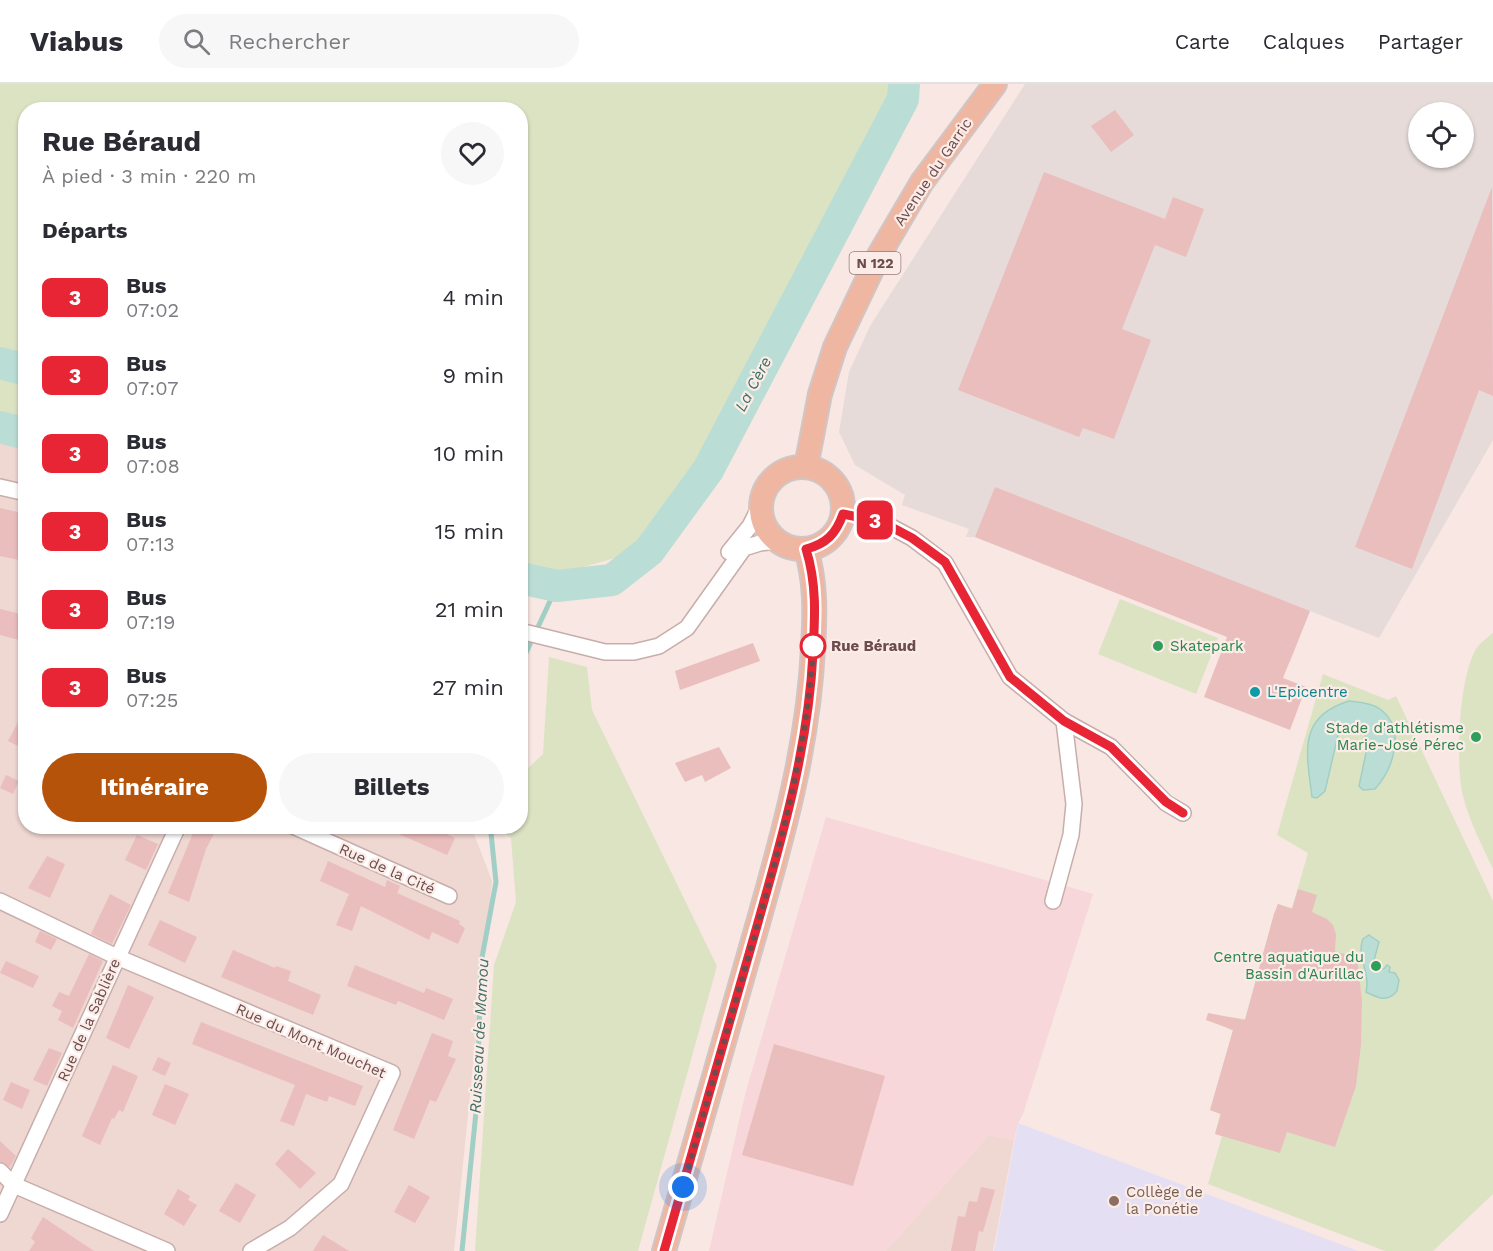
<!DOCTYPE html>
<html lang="fr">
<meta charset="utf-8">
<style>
body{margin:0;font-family:"Work Sans",sans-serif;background:#f7f7f7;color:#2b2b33;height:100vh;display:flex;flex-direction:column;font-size:22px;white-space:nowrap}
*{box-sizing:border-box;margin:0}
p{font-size:20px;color:#7c7c81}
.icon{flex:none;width:33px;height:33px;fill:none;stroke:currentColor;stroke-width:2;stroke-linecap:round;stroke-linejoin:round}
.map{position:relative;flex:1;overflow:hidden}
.side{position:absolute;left:18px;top:18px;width:510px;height:732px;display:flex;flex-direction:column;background:#fff;border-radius:24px;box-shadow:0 2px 4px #0004}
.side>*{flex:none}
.badge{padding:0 12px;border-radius:9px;font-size:21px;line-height:39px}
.fabs{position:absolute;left:1408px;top:18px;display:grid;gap:12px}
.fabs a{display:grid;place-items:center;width:66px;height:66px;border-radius:50%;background:#fff;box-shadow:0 2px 4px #0004;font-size:30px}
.you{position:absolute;width:30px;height:30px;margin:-15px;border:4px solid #fff;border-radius:50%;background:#1a73e8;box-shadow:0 0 0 9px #1a73e833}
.map>.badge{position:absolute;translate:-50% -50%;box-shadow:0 0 0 3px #fff}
h2{padding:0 24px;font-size:22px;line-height:54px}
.round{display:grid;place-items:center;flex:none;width:63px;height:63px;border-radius:32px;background:#f7f7f7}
.head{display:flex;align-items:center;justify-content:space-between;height:102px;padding:0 24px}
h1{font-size:28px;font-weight:700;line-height:45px}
.cta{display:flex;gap:12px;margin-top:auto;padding:12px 24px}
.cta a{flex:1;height:69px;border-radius:36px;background:#b45309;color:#fff;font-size:24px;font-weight:700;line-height:69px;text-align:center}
.cta a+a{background:#f7f7f7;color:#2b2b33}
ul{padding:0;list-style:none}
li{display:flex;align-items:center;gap:18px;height:78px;padding:0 24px}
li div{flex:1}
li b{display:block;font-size:22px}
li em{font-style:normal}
li .badge{min-width:66px;font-weight:700;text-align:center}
header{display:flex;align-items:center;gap:36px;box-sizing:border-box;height:84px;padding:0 30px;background:#fff;border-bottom:2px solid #e1e1e2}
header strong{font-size:28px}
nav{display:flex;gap:33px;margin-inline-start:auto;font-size:21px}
.search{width:420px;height:54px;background:#f7f7f7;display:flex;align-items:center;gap:15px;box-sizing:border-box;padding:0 21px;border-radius:33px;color:#7c7c81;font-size:22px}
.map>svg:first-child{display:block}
</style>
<header>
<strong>Viabus</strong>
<div class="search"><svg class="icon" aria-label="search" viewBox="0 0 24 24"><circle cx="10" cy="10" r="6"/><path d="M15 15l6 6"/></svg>Rechercher</div>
<nav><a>Carte</a><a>Calques</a><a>Partager</a></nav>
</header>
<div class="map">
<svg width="1493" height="1167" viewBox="0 0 1493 1167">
<rect width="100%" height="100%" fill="#f8e7e2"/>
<g fill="#efd7d2">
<path d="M0,356l25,6 1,380h438l10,8 18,47 -38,370h-454z"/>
<path d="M989,1051l25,5 -21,111h-107z"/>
</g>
<path fill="#f7d7d9" d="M826,733l267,77 -70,220 -5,9 -4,17 -25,-5 -103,116h-177l37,-160z"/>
<path fill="#e6dbd9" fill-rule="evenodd" d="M1025,0h468v356l-114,198 -69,-27 -20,51 -315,-125h-9l3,-8 -67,-24 3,-10 -50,-30 -16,-33 10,-60 21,-46zM1419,28h45v46h-45z"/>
<path fill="#e5dff4" d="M1018,1039l340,128h-364z"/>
<g fill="#dce3c3">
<path d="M0,0h900l-1,15 -188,349 -65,101 -94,27 -31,-7 -1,-459h-494l-1,316 -25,-7z"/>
<path d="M1120,515l98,39 -22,56 -98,-40z"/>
<path d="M1493,549v236c-11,-24 -24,-48 -30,-73 -8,-32 -4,-119 13,-147 4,-6 12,-12 17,-16z"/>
<path d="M549,573l38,10 5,43 125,256 -79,285h-163l19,-286 22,-63 -5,-64 -16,-11 25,-1 1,-51 22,-21z"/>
<path d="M1323,590l65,26 8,-4 97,205v293l-60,57h-48l-177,-67 14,-48 -7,-2 5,-20 -10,-4 23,-79 -6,-3 3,-11 15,2 29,-105 4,-10 14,4 16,-55 -31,-18z"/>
</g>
<g fill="#baded6" stroke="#a1cfc5" stroke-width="1.5">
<path d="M1349,617c9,1 23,2 31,8 27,20 13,60 -5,80l-12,1 -4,-4 7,-33 -1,-23 -17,-5 -9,6 -14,60 -8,7 -5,-1c-5,-42 -16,-80 37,-96z"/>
<path d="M1369,851l10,7 -5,18 3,8 7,1 3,-4 3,2 -1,5 6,1 4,7 -2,11c-10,12 -19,7 -31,1 5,-17 -10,-37 -3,-53z"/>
</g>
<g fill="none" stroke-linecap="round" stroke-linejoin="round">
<g stroke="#a1cfc5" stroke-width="5">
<path d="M520,610l5,-39 32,-69"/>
<path d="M462,1167l15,-149 4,-139 15,-81 -5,-49 -10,-7"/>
</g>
<g stroke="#baded6" stroke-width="32">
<path d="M0,279l26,7"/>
<path d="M0,343l26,7"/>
<path d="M520,494l37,8 55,-6 37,-29 59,-81 195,-371 1,-15"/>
</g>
</g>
<g fill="#eabebd">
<path d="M1115,26l19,25 -23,17 -20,-26z"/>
<path d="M1044,88l121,47 8,-22 31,12 -18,48 -31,-12 -33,84 29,11 -37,99 -31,-11 -4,9 -121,-47z"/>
<path d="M1492,103l1,209 -14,-6 -67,179 -57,-22z"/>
<path d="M995,403l315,124 -27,67 23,9 -16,43 -86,-33 23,-60 -252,-100z"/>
<path d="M0,424l26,6 -2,47 -24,-5z"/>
<path d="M0,525l25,6 -6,25 -19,-5z"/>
<path d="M753,559l7,18 -80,29 -5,-19z"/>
<path d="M26,623v43l-18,-9z"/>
<path d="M719,663l12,21 -26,14 -3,-7 -17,7 -10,-19z"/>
<path d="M6,691l13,6 -6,13 -13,-6z"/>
<path d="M196,742h22l-12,23 -17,53 -21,-9z"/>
<path d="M380,742h50l25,12 -8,17z"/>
<path d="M137,751l21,9 -12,26 -21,-10z"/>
<path d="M47,772l18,8 -15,34 -22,-10z"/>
<path d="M328,777l57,26 2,-7 13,6 -3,7 63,28 -1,3 6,4 -7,16 -26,-12 -3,8 -68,-34 -9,25 -16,-6 13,-31 -29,-13z"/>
<path d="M1298,805l19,6 -5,17 15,7 6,6 3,9 -1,17 22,7 5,42 -1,45 -5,41 -21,61 -48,-15 -7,21 -65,-19 6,-20 -11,-4 23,-80 -27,-10 2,-7 37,7 29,-106 4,-10 14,5z"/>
<path d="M110,810l21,11 -19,39 -21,-10z"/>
<path d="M160,836l37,17 -12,26 -37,-18z"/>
<path d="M40,847l17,8 -6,11 -16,-8z"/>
<path d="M233,866l42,18 1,-2 15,5 -3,10 33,14 -8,20 -92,-38z"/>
<path d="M89,870l14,7 -30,67 -15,-8 4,-9 -10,-5 7,-14 10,4z"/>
<path d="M6,877l33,15 -6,12 -33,-15z"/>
<path d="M355,881l69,28 2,-5 27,11 -9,21 -46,-19 -2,4 -49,-19z"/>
<path d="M128,901l26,12 -25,52 -23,-11z"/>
<path d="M201,938l162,64 -8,20 -26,-10 -2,6 -21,-8 -12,32 -14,-5 15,-36 -103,-41z"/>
<path d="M432,949l21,8 -5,15 8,3 -20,43 -6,-2 -16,39 -21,-9z"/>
<path d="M774,960l111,32 -32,110 -111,-31z"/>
<path d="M49,964l13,5 -15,33 -14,-6z"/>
<path d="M158,973l13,6 -6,13 -13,-6z"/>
<path d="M113,981l25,11 -15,36 -4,-2 -5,9 -2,-1 -12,27 -18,-9z"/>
<path d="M11,998l19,8 -8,19 -19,-9z"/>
<path d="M165,1000l24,10 -14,31 -23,-10z"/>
<path d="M0,1057l16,15 -6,11 -10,-5z"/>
<path d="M288,1065l28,24 -16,16 -25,-25z"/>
<path d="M236,1099l20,12 -16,28 -21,-12z"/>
<path d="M409,1101l21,12 -15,26 -21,-11z"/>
<path d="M981,1103l14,3 -12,42 -4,-1 -4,20h-24l7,-35 7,1 4,-16 8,1z"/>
<path d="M178,1105l12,7 -2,4 9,5 -13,21 -20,-12z"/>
<path d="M43,1133l51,34h-65l6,-9 -4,-4z"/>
<path d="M323,1151l26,16h-36z"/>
</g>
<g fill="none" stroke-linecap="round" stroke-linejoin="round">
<defs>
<g id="minor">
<path d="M0,403l26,6"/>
<path d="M843,430l39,8 30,16 33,25 65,114 54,44 47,26 55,56 17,10"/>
<path d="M729,468l21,-26 10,-20"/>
<path d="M520,547l85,21h29l25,-6 28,-18 57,-80 16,-5 18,-2"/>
<path d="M293,742l156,70"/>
<path d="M0,817l117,56 275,116 -51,111 -51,44 -39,23"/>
<path d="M1053,817l18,-66 3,-31 -10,-83"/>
<path d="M0,1087l14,14 153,66"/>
<path d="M0,1130l178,-388"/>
</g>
<g id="primary">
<circle cx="802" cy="424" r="41"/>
<path d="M806,383l14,-73 15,-47 44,-92 43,-73 73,-98"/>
<path d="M664,1167c28,-98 56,-195 84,-293 29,-102 60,-203 65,-310 2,-34 3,-66 -7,-99"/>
</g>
</defs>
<use href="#minor" stroke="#c7adab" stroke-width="18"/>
<use href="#primary" stroke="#d0c6c6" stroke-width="26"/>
<use href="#minor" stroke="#fff" stroke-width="15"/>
<use href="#primary" stroke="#efb6a2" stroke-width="22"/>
</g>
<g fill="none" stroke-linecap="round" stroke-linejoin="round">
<defs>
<path id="line" d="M664,1167c29,-99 57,-198 85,-297 28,-99 59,-198 64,-301 2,-36 4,-69 -7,-104 20,-5 30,-15 37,-35l39,8 30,16 33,24 65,115 54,44 47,26 55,55 17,11"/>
</defs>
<use href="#line" stroke="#fff" stroke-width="14"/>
<use href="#line" stroke="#e82534" stroke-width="9"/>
<path stroke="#6c4c4d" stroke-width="6" stroke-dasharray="0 10.8" d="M683,1103c23,-82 46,-164 70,-246 29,-102 55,-196 61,-303l-1,8"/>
</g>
<circle fill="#fff" stroke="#e82534" stroke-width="3" cx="813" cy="562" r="12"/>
<g fill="#2e9e5b" stroke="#fcece7" stroke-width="2">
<circle cx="1158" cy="562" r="6"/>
<circle cx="1476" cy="653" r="6"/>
<circle cx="1376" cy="882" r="6"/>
</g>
<circle fill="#0f9aa8" stroke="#fcece7" stroke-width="2" cx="1255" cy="608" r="6"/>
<circle fill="#8d6e63" stroke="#fcece7" stroke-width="2" cx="1114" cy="1117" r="6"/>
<g text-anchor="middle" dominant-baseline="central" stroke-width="4.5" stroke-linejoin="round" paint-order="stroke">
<rect fill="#fcece7" stroke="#977c7b" stroke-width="1.5" x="849.5" y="168" width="51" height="22" rx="4.5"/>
<g font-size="14" font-weight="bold" fill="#6c4c4d">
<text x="875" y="179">N 122</text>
</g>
<g font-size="15" fill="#6c4c4d" stroke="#fcece7">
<text transform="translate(933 88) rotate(-56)">Avenue du Garric</text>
<text transform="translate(387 785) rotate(24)">Rue de la Cité</text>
<text transform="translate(89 936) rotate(-66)">Rue de la Sablière</text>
<text transform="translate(311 957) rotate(24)">Rue du Mont Mouchet</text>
</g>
<g font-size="15" font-weight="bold" fill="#6c4c4d" stroke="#fcece7" text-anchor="start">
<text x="831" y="562">Rue Béraud</text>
</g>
<g font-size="15" fill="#27864d" stroke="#fcece7" text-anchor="end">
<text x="1170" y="562" text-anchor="start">Skatepark</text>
<text x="1464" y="644">Stade d'athlétisme<tspan x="1464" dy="17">Marie-José Pérec</tspan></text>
<text x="1364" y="873">Centre aquatique du<tspan x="1364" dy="17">Bassin d'Aurillac</tspan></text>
</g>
<g font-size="15" fill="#0d838f" stroke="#fcece7" text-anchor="start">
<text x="1267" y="608">L'Epicentre</text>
</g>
<g font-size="15" fill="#785e54" stroke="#fcece7" text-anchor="start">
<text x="1126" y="1108">Collège de<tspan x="1126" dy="17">la Ponétie</tspan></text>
</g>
<g font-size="16" font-style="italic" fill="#427066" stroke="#fcece7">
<text transform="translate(753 300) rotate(-62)">La Cère</text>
<text transform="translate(479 952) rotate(-87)">Ruisseau de Mamou</text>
</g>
</g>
</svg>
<div class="fabs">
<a><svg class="icon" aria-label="locate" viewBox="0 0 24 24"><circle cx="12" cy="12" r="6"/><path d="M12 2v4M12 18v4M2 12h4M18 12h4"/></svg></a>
</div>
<div class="you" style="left:683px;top:1103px"></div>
<b class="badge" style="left:875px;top:436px;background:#e82534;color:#fff">3</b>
<section class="side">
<div class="head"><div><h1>Rue Béraud</h1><p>À pied · 3 min · 220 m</p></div><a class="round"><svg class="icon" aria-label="heart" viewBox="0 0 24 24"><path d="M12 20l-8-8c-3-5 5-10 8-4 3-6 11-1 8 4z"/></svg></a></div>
<h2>Départs</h2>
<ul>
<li><span class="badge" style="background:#e82534;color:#fff">3</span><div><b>Bus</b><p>07:02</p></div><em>4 min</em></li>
<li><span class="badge" style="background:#e82534;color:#fff">3</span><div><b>Bus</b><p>07:07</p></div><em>9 min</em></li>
<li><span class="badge" style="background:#e82534;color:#fff">3</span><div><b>Bus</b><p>07:08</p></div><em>10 min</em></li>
<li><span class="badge" style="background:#e82534;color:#fff">3</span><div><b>Bus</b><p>07:13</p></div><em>15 min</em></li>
<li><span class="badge" style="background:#e82534;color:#fff">3</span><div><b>Bus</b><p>07:19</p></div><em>21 min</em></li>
<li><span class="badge" style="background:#e82534;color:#fff">3</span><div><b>Bus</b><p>07:25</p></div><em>27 min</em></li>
</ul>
<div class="cta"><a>Itinéraire</a><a>Billets</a></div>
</section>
</div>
